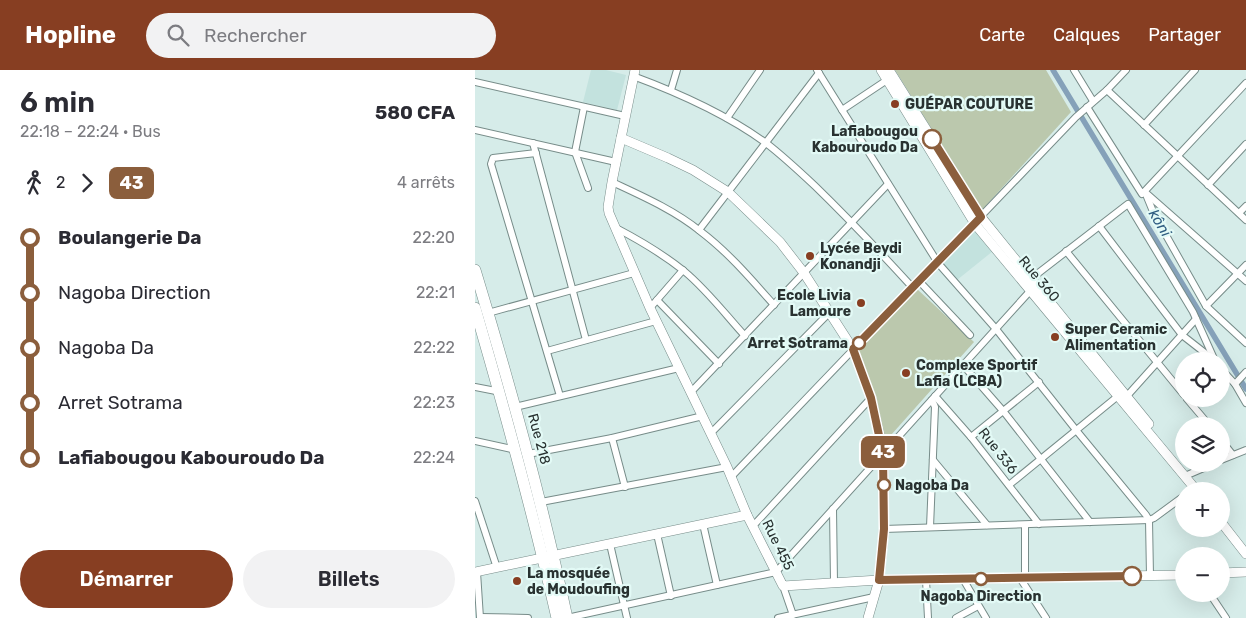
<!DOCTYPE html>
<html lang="fr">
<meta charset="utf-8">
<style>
body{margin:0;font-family:Rubik,sans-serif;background:#f2f2f3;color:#2b2b33;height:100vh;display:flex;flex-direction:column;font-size:19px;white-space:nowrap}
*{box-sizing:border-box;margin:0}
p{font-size:16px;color:#7c7c81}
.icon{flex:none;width:28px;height:28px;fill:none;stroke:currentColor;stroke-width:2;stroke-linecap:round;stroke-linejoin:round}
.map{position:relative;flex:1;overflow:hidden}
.side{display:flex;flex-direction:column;background:#fff;width:475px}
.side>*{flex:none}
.badge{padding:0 10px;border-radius:8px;font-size:18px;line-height:32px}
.controls{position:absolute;left:700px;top:282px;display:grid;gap:10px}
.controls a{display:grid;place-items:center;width:55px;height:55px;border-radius:50%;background:#fff;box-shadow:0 5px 20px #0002;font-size:25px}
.map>.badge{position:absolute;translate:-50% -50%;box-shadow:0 0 0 2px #fff}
.legs{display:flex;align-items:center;gap:8px;height:55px;padding:0 20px;font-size:16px}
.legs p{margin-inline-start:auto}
.head{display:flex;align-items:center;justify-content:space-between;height:85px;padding:0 20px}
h1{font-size:28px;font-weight:600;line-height:38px}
.primary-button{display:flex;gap:10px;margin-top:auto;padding:10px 20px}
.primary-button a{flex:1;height:58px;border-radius:30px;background:#873e22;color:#fff;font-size:20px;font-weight:600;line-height:58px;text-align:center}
.primary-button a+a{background:#f2f2f3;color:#2b2b33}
ul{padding:0 20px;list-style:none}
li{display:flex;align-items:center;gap:18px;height:55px;font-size:19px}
li i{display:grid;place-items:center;width:8px;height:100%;margin:0 6px;background:currentColor}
li i::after{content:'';width:12px;height:12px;margin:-6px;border:4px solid;border-radius:50%;background:#fff}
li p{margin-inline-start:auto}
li:first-child i{background:linear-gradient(#0000 50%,currentColor 0)}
li:last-child i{background:linear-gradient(currentColor 50%,#0000 0)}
header{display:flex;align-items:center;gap:30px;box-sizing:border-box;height:70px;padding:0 25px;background:#873e22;color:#fff}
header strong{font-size:24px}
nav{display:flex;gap:28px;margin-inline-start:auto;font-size:18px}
.search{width:350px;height:45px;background:#f2f2f3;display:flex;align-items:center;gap:12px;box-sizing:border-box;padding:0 18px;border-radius:28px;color:#7c7c81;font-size:19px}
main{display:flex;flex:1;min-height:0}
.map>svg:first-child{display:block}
</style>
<header>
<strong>Hopline</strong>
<div class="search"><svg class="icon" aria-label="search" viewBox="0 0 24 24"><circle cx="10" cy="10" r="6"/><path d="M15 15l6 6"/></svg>Rechercher</div>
<nav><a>Carte</a><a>Calques</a><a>Partager</a></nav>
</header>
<main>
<section class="side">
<div class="head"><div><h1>6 min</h1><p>22:18 – 22:24 · Bus</p></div><b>580 CFA</b></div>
<div class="legs"><svg class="icon" aria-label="walk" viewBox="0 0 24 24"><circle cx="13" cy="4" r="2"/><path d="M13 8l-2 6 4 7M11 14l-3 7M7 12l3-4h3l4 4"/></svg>2<svg class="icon" aria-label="forward" viewBox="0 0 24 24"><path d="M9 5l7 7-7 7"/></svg><b class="badge" style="background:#8b5e3c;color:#fff">43</b><p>4 arrêts</p></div>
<ul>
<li><i style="color:#8b5e3c"></i><b>Boulangerie Da</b><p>22:20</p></li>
<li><i style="color:#8b5e3c"></i><span>Nagoba Direction</span><p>22:21</p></li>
<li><i style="color:#8b5e3c"></i><span>Nagoba Da</span><p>22:22</p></li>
<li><i style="color:#8b5e3c"></i><span>Arret Sotrama</span><p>22:23</p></li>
<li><i style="color:#8b5e3c"></i><b>Lafiabougou Kabouroudo Da</b><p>22:24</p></li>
</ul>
<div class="primary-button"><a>Démarrer</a><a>Billets</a></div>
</section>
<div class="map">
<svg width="771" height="548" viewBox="0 0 771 548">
<rect width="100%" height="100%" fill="#d6ece9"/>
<g fill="#c3e2de">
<path d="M116,0h15l20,5 -9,35 -34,-8z"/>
<path d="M501,159l17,22 -36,29 -15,-16z"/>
</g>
<g fill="#bbc8ad">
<path d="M420,0h151l25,42 -89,98z"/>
<path d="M442,219l57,53 -91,102 -26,-93z"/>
</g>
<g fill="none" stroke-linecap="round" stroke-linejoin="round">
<path stroke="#85a1b9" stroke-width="5.5" d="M578,0l193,319"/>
<defs>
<g id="street">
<path d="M342,0l121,193 58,66 80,101 70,85 3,5 1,56"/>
<path d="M599,0l19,31"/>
<path d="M158,6c46,17 93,38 133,67 17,13 33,28 49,43 34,33 66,67 98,102"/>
<path d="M0,12l150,34"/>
<path d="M196,20l6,-20"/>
<path d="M632,20l139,130"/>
<path d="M109,37l-9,45 13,36"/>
<path d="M612,37l55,87 104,-111"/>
<path d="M367,40l45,-30"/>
<path d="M252,48l33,-48"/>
<path d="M669,55l51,-55"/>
<path d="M0,60l141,32"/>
<path d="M58,73l53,197"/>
<path d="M61,83l-43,5 -2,6 69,232"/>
<path d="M137,112c30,14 62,28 88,49 28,21 51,48 74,74"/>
<path d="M733,115l38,-41"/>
<path d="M670,122l9,22 52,92 40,37"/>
<path d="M671,123l100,88"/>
<path d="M764,143l7,-7"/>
<path d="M624,156l83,109 32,25"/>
<path d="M141,158c23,12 48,27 68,43 23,19 41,43 61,65"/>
<path d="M224,160l120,-157"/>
<path d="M591,181l118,144"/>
<path d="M444,211l51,54"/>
<path d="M553,211l100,-77 65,108 22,49"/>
<path d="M182,230l62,64"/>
<path d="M731,236l40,-41"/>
<path d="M175,238l33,-38"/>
<path d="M13,243l146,-40"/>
<path d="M72,281l109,-30"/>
<path d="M488,295l41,47 86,110"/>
<path d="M746,299l14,15 11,19"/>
<path d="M760,314l11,-12"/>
<path d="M0,317l26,5"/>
<path d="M216,322l197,-208"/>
<path d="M460,326l36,41 68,87"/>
<path d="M652,326l69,-77"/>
<path d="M712,329l23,27"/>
<path d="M40,337l164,-39"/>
<path d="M236,363l119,-121"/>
<path d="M496,367l68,-55"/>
<path d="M137,368l13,49"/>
<path d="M746,370l12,15"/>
<path d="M0,371l41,9"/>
<path d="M53,384l84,-16 91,-22"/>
<path d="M458,390l54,65"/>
<path d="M746,390l25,-10"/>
<path d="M257,406l344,-359 31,-27 19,-20"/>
<path d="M710,406l28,-12"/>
<path d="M534,415l109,-89"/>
<path d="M0,431l22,67"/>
<path d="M66,432l186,-35"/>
<path d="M358,439l1,74"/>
<path d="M228,454l14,61"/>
<path d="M550,455v52"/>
<path d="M278,456l118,-128"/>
<path d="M455,457l5,-120 -3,-7"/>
<path d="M409,459l265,-9 5,-2 30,-22"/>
<path d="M182,464l14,62"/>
<path d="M135,474l17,74"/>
<path d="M2,502l3,46"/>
<path d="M545,508l26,40"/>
<path d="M488,509l23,39"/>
<path d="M451,510l2,38"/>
<path d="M308,516l10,29"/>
<path d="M735,524l16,24"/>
<path d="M5,547l48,1"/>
<path d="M92,548l209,-46 255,-282"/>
<path d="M303,548l96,-21"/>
<path d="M481,548l22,-12"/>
</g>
<g id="secondary">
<path d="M160,0l-23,112 -4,25 1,6 41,95 77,159 20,48 36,71 96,-6 305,-5"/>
<path d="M406,0l94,154 222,267"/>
<path d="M414,0l92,147 168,207"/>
<path d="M146,68l47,20 25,12 35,22 52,50 24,31 49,76 18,49 13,56v75l-5,51 -11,38"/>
<path d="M746,452l25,32"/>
<path d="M0,502l272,-57"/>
<path d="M746,503l25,-1"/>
</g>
<g id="highway">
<path d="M0,200c35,115 67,231 92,348"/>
<path d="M0,238c30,103 58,205 82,310"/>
</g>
</defs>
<use href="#street" stroke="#778c89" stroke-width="8"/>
<use href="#secondary" stroke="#778c89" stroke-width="10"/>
<use href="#highway" stroke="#778c89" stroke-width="12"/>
<use href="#street" stroke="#fff" stroke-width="6"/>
<use href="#secondary" stroke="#fff" stroke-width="9"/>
<use href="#highway" stroke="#fff" stroke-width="11"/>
</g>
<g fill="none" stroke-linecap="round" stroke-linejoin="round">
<defs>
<path id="line-1" d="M457,69l49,78 -128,132 18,49 12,56 1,75 -5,51 253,-4"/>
</defs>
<use href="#line-1" stroke="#fff" stroke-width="11"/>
<use href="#line-1" stroke="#8b5e3c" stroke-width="8"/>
</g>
<g fill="#873e22" stroke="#e3faf6" stroke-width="2">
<circle cx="420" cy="34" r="5"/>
<circle cx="335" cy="186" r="5"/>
<circle cx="386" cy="233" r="5"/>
<circle cx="580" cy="267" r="5"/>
<circle cx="431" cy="303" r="5"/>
<circle cx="42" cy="511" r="5"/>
</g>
<g fill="#fff" stroke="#8b5e3c" stroke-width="2.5">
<circle cx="457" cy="69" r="9"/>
<circle cx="384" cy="273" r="6"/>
<circle cx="409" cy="415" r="6"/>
<circle cx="657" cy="506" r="9"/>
<circle cx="506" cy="509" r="6"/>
</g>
<g text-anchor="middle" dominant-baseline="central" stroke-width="4.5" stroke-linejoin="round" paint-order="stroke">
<g font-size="14" font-weight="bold" fill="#293231" stroke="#e3faf6" text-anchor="start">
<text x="430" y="34">GUÉPAR COUTURE</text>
<text x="345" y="178">Lycée Beydi<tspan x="345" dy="16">Konandji</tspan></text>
<text x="376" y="225" text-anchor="end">Ecole Livia<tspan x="376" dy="16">Lamoure</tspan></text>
<text x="590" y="259">Super Ceramic<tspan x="590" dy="16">Alimentation</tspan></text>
<text x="441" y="295">Complexe Sportif<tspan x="441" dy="16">Lafia (LCBA)</tspan></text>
<text x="52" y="503">La mosquée<tspan x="52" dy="16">de Moudoufing</tspan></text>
</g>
<g font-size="14" font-weight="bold" fill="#293231" stroke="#e3faf6" text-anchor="end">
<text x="443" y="61">Lafiabougou<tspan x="443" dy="16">Kabouroudo Da</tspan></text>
<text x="373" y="273">Arret Sotrama</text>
<text x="420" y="415" text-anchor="start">Nagoba Da</text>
<text x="506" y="526" text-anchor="middle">Nagoba Direction</text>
</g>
<g font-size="14" fill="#293231" stroke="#e3faf6">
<text transform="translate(564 209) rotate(50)">Rue 360</text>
<text transform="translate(64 369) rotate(75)">Rue 218</text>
<text transform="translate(523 381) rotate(52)">Rue 336</text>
<text transform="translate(303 475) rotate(64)">Rue 455</text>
</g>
<g font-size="15" font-style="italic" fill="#2e5c80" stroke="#e3faf6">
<text transform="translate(685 153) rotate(59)">kôni</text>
</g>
</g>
</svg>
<div class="controls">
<a><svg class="icon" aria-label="locate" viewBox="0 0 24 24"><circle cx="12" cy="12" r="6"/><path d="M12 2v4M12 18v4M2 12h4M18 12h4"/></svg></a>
<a><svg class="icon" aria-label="layers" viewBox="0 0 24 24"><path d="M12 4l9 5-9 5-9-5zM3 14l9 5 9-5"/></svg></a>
<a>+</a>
<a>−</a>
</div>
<b class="badge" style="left:408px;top:382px;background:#8b5e3c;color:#fff">43</b>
</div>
</main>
